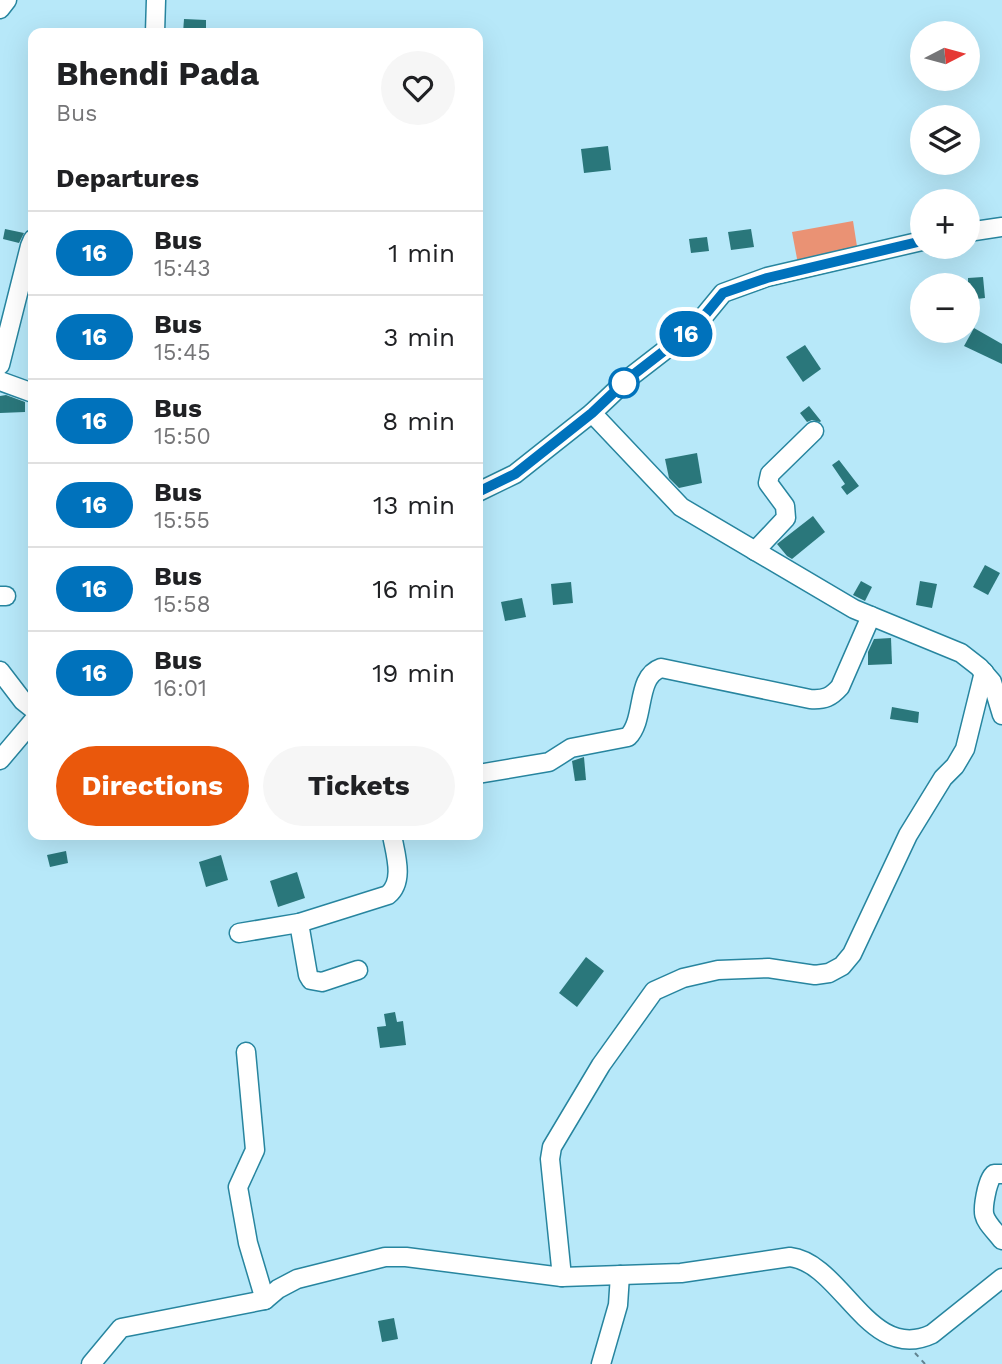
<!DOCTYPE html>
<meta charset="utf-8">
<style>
body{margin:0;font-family:"Work Sans",sans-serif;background:#f6f6f6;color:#202124;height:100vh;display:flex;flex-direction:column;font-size:26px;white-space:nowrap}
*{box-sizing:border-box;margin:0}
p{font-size:23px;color:#757577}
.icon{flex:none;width:38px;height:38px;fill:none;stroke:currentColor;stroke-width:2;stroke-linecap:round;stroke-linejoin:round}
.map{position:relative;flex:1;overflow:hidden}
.sheet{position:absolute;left:28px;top:28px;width:455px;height:812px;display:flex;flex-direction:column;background:#fff;border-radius:14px;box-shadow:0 7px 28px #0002}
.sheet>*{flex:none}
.badge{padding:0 14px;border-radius:23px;font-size:24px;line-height:46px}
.needle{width:46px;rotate:84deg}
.tools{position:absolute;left:910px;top:21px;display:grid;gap:14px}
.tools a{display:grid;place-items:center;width:70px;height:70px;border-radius:50%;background:#fff;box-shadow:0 7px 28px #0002;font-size:35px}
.map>.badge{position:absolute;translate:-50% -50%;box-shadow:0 0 0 4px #fff}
h2{padding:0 28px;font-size:26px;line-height:63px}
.round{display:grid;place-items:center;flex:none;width:74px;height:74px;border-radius:37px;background:#f6f6f6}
.overview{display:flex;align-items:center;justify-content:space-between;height:119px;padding:0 28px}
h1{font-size:33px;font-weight:700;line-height:52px}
.action{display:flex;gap:14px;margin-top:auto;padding:14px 28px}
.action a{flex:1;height:80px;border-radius:42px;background:#ea580c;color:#fff;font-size:28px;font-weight:700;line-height:80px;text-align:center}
.action a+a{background:#f6f6f6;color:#202124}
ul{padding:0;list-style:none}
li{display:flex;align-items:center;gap:21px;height:84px;padding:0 28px;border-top:2px solid #e0e0e0}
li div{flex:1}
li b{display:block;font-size:26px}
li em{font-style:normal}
li .badge{min-width:77px;font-weight:700;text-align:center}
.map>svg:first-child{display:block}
</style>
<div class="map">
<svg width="1002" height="1364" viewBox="0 0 1002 1364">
<rect width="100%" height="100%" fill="#b7e8f9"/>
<path fill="#ea9274" d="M853,221l5,32 -60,11 -6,-32z"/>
<g fill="#2a777b">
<path d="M184,19l22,1v13h-23z"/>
<path d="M608,146l3,24 -27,3 -3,-24z"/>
<path d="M5,229l19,4 -5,10 -16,-4z"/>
<path d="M751,229l3,18 -23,3 -3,-18z"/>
<path d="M707,237l2,14 -18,2 -2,-14z"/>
<path d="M983,277l2,21 -17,2v-22z"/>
<path d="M974,328l28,16v20l-38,-18z"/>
<path d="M805,345l16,24 -18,13 -17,-25z"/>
<path d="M6,395l19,7v10l-25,1v-17z"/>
<path d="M809,406l12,15 -1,1 -8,-2 -5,2 -7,-9z"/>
<path d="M697,453l5,30 -23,5 -10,-10 -4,-19z"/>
<path d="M839,460l20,26 -12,9 -6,-8 4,-3 -13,-19z"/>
<path d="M813,516l12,16 -33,27 -5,-3 -10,-12z"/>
<path d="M985,565l15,8 -12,22 -15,-8z"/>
<path d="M861,581l11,6 -7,14 -12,-6z"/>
<path d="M920,581l17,3 -5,24 -16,-3z"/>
<path d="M571,582l2,21 -20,2 -2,-21z"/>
<path d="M522,598l4,19 -21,4 -4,-19z"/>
<path d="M891,638l1,26 -24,1v-13l6,-13z"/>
<path d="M892,707l27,5 -1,11 -28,-4z"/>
<path d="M584,757l2,23 -11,1 -3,-20z"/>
<path d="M66,851l2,12 -18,4 -3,-12z"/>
<path d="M221,855l7,25 -22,7 -7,-25z"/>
<path d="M297,872l8,26 -27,9 -8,-26z"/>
<path d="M586,957l18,14 -27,36 -18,-14z"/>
<path d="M395,1012l2,10 6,-1 3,24 -26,3 -3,-21 9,-1 -2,-12z"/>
<path d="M394,1318l4,21 -16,3 -4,-21z"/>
</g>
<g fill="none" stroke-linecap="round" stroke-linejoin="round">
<defs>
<g id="minor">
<path d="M0,9l7,-9"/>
<path d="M155,33l1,-33"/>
<path d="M968,232l34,-5"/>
<path d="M0,365l30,-119 3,-7"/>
<path d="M0,381l33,12"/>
<path d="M592,413l89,94 173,102 107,44 18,14 13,15 10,33"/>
<path d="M478,492l37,-18 77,-61 37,-35 66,-51 28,-34 44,-16 155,-36"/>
<path d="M755,551l31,-33 -1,-12 -17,-23 2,-9 44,-43"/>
<path d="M0,596h6"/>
<path d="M0,671l23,30 10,8"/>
<path d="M0,760l33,-39"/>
<path d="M478,774l71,-12 22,-14 57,-11c18,-18 7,-60 33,-69l149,31c15,1 21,-2 30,-12l31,-71"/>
<path d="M299,923l9,52 3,5 11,2 36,-12"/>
<path d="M239,933l60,-10 89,-28c17,-14 7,-42 4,-60"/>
<path d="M246,1052l9,98 -17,37 10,56 17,57"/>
<path d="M1002,1174h-8c-5,5 -5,9 -7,15 -7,30 -3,29 15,51"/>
<path d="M562,1277l-12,-118 2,-12 49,-82 53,-74 29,-13 35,-8 50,-2 47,7 14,-2 13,-7 10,-12 56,-119 35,-57 12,-12 10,-17 19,-77"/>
<path d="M91,1364l30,-36 144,-28 13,-11 19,-10 88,-22h21l156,20 119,-4 109,-16c52,6 79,107 142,77l70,-56"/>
<path d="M601,1364l17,-59 2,-30"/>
</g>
</defs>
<use href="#minor" stroke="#27859f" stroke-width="21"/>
<path stroke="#618390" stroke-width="2" stroke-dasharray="5 5" stroke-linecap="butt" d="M915,1353l10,11"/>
<use href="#minor" stroke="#fff" stroke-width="18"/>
</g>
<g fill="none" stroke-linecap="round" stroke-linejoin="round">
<defs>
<path id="line" d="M478,492l37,-18 77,-61 37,-35 66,-51 28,-34 44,-15 155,-37"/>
</defs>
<use href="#line" stroke="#fff" stroke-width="16"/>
<use href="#line" stroke="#0072bc" stroke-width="10"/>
</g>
<circle fill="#fff" stroke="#0072bc" stroke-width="3.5" cx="624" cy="383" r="14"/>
</svg>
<div class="tools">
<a><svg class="needle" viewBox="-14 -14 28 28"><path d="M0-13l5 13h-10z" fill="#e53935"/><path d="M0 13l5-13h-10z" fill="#757577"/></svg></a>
<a><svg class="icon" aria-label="layers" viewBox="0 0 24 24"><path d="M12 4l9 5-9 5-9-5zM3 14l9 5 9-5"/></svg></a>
<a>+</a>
<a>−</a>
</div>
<b class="badge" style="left:686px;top:334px;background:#0072bc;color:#fff">16</b>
<section class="sheet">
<div class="overview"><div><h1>Bhendi Pada</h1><p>Bus</p></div><a class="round"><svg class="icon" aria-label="heart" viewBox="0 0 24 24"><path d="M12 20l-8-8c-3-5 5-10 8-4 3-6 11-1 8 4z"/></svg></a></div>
<h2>Departures</h2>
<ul>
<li><span class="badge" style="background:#0072bc;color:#fff">16</span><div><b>Bus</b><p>15:43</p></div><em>1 min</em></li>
<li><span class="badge" style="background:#0072bc;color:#fff">16</span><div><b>Bus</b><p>15:45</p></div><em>3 min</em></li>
<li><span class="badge" style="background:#0072bc;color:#fff">16</span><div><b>Bus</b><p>15:50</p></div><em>8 min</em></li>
<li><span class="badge" style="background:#0072bc;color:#fff">16</span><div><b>Bus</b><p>15:55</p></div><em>13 min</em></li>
<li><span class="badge" style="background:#0072bc;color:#fff">16</span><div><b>Bus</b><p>15:58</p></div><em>16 min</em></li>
<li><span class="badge" style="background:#0072bc;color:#fff">16</span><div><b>Bus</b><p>16:01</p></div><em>19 min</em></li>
</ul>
<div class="action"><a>Directions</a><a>Tickets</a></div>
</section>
</div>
